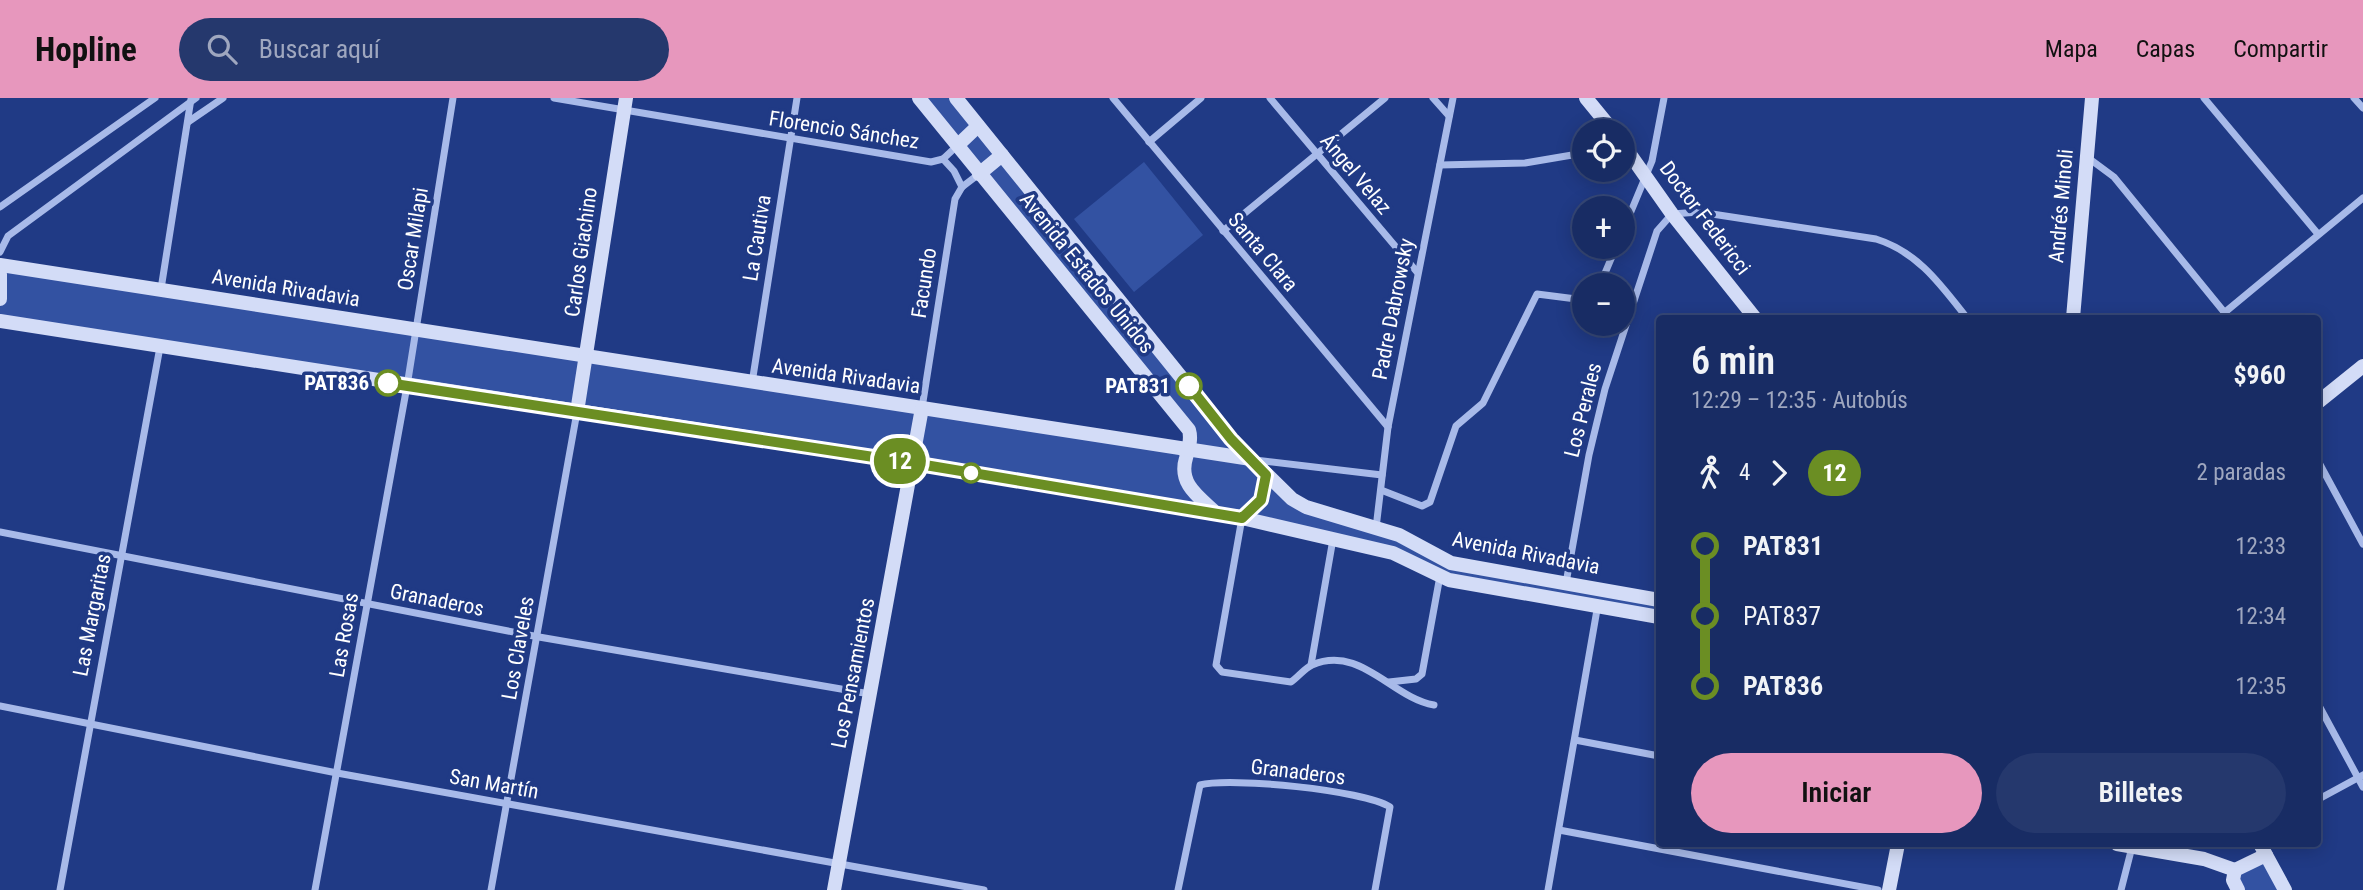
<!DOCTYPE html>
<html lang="es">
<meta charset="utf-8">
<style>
body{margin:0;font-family:"Roboto Condensed",sans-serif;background:#25386d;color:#f1f3f6;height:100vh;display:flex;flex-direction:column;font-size:26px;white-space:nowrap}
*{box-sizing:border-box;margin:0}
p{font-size:23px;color:#9fa7bf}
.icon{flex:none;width:38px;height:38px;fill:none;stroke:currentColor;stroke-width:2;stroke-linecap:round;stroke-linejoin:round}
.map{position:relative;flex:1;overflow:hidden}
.sheet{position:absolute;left:1656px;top:217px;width:665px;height:532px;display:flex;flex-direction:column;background:#182c64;border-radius:7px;box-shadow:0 4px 18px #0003,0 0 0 2px #364878}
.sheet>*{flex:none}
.badge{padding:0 14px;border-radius:23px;font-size:24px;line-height:46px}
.tools{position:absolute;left:1572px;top:21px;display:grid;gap:14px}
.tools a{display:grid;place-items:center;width:63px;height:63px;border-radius:50%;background:#182c64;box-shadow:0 4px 18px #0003,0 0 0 2px #364878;font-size:35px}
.map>.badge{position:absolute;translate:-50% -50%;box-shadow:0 0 0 4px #fff}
.legs{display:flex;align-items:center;gap:10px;height:77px;padding:0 35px;font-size:23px}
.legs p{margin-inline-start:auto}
.headline{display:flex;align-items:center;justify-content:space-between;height:119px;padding:0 35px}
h1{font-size:38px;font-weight:600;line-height:52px}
.cta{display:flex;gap:14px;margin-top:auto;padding:14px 35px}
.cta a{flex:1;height:80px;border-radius:42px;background:#e797bd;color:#111;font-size:28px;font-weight:600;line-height:80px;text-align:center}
.cta a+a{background:#25386d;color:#f1f3f6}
ul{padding:0 35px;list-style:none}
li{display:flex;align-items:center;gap:24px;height:70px;font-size:26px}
li i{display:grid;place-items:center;width:10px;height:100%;margin:0 9px;background:currentColor}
li i::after{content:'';width:18px;height:18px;margin:-9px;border:5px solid;border-radius:50%;background:#182c64}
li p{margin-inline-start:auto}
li:first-child i{background:linear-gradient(#0000 50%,currentColor 0)}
li:last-child i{background:linear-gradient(currentColor 50%,#0000 0)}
header{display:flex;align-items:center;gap:42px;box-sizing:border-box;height:98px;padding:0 35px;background:#e797bd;color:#111}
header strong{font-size:33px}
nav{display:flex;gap:38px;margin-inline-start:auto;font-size:24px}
.search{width:490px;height:63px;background:#25386d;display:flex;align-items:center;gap:18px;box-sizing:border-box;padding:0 24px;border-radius:38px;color:#9fa7bf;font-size:26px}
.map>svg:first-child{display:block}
</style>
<header>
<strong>Hopline</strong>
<div class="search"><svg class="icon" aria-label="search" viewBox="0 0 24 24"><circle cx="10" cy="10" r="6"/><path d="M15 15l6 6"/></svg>Buscar aquí</div>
<nav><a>Mapa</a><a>Capas</a><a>Compartir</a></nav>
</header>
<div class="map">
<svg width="2363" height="792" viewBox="0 0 2363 792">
<rect width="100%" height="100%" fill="#203a85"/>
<g fill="#3352a2">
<path d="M919,0h37l275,341 61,60 149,60 218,41v17l-197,-34 -69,-30 -151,-35 -1242,-197v-56l1188,185 3,-13z"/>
<path d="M1144,64l59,73 -69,57 -60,-73z"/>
<path d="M2266,757l19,35h-47l-3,-20z"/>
</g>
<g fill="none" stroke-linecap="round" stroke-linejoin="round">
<g stroke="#a8bae9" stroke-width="7">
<path d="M554,0l377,64 12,-3 15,-14"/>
<path d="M1113,0l275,329"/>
<path d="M1270,0l147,174"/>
<path d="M1433,0l16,18"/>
<path d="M2204,0l114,136"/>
<path d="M2354,0l9,10"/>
<path d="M188,24l35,-24"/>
<path d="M1149,44l52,-44"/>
<path d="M2087,59l27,20 115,141"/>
<path d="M943,61l11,12 8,16"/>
<path d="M1440,67l85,-2 59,-10"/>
<path d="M0,109l155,-109"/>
<path d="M1223,133l162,-133"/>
<path d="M1622,135l30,-72 12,-63"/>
<path d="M0,154l8,-16 188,-138"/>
<path d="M1600,187l16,-38"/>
<path d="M161,191l30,-190"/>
<path d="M2224,215l139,-115"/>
<path d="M752,285l45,-285"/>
<path d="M922,310l33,-209 7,-12 17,-13"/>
<path d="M2317,361l46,85"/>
<path d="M1255,362l127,15"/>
<path d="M1381,392l41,16 8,-4 26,-76 27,-23 54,-109 47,6"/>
<path d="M1242,420l-26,147 6,7 69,10c7,-5 14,-14 21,-17 48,-21 80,33 122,40"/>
<path d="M1376,430l12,-101 65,-329"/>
<path d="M0,434l539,105 331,57"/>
<path d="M1566,485l23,-128 16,-66 52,-158 15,-17 27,-2 177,27c42,13 65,46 91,79"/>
<path d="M1311,567l22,-126"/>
<path d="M1389,584l27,-3 6,-5 18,-98"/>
<path d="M2317,604l46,85"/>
<path d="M0,608l337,67 647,117"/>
<path d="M1575,642l84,16"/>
<path d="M2317,702l46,-25"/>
<path d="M1559,732l319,60"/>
<path d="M60,792l100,-543"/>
<path d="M315,792l92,-504 46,-288"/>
<path d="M491,792l86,-478"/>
<path d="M1178,792l22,-105c30,-8 164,5 190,22l-15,83"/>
<path d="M1548,792l50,-286"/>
<path d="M2121,792l11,-43"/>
</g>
<g stroke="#d3dcf7" stroke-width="14">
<path d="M919,0l270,332c3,10 -1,19 -3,28 -8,26 13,39 30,55"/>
<path d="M956,0l275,341 61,60 14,8 93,28 52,28 208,37"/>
<path d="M1586,0l27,33"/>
<path d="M1622,45l50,71 83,104"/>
<path d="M958,47l20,-19"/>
<path d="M979,76l23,-19"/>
<path d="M0,167l1251,194"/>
<path d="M0,176v25"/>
<path d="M2073,220l19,-220"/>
<path d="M0,223l913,142 329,55 151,35 56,27 210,37"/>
<path d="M2317,305l46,-37"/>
<path d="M577,314l49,-314"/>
<path d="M1242,420l19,-18 5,-25"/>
<path d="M2117,746l87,15 31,11"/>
<path d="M2260,746l25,46"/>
<path d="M834,792l88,-482"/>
<path d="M1889,792l9,-46"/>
<path d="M2238,792l-5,-10 2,-10 31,-15"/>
</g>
</g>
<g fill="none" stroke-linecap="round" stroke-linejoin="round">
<defs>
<path id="line-1" d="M388,285l525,80 329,55 19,-18 5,-25 -35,-36 -42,-53"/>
</defs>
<use href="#line-1" stroke="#fff" stroke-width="16"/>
<use href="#line-1" stroke="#6b8e23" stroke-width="10"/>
</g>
<g fill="#fff" stroke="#6b8e23" stroke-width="3.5">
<circle cx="388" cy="285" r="12"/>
<circle cx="1189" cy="288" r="12"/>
<circle cx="971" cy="375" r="9"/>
</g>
<g text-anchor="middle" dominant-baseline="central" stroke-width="7" stroke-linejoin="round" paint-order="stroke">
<g font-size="21" fill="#fff" stroke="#203a85">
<text transform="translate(844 32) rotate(9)">Florencio Sánchez</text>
<text transform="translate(1356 76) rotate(50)">Ángel Velaz</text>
<text transform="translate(2061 108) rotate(-85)">Andrés Minoli</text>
<text transform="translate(1705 120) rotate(53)">Doctor Federicci</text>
<text transform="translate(757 140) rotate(-81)">La Cautiva</text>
<text transform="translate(413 141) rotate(-81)">Oscar Milapi</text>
<text transform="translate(581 154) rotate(-82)">Carlos Giachino</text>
<text transform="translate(1263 154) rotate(50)">Santa Clara</text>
<text transform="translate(1087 175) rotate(51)">Avenida Estados Unidos</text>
<text transform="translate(924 185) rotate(-81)">Facundo</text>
<text transform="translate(286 190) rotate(9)">Avenida Rivadavia</text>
<text transform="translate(1393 211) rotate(-79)">Padre Dabrowsky</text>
<text transform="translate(846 278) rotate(8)">Avenida Rivadavia</text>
<text transform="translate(1583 312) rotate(-76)">Los Perales</text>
<text transform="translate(1526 455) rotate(11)">Avenida Rivadavia</text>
<text transform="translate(437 502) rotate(11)">Granaderos</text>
<text transform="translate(92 517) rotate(-79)">Las Margaritas</text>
<text transform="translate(344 537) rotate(-80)">Las Rosas</text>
<text transform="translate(518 550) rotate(-80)">Los Claveles</text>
<text transform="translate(853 575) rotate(-79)">Los Pensamientos</text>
<text transform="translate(1298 674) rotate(7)">Granaderos</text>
<text transform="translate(494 686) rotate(10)">San Martín</text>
</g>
<g font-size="21" font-weight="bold" fill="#fff" stroke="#203a85" text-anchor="end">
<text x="369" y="285">PAT836</text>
<text x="1170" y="288">PAT831</text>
</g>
</g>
</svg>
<div class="tools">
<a><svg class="icon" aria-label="locate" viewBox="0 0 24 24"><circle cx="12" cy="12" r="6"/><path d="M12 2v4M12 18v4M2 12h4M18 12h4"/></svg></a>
<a>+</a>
<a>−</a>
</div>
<b class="badge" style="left:900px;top:363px;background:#6b8e23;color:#fff">12</b>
<section class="sheet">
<div class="headline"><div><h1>6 min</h1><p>12:29 – 12:35 · Autobús</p></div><b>$960</b></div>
<div class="legs"><svg class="icon" aria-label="walk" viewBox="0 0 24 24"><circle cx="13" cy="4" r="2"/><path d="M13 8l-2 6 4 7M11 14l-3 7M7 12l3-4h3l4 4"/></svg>4<svg class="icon" aria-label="forward" viewBox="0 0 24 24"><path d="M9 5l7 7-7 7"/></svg><b class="badge" style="background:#6b8e23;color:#fff">12</b><p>2 paradas</p></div>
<ul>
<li><i style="color:#6b8e23"></i><b>PAT831</b><p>12:33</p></li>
<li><i style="color:#6b8e23"></i><span>PAT837</span><p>12:34</p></li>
<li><i style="color:#6b8e23"></i><b>PAT836</b><p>12:35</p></li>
</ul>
<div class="cta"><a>Iniciar</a><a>Billetes</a></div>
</section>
</div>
